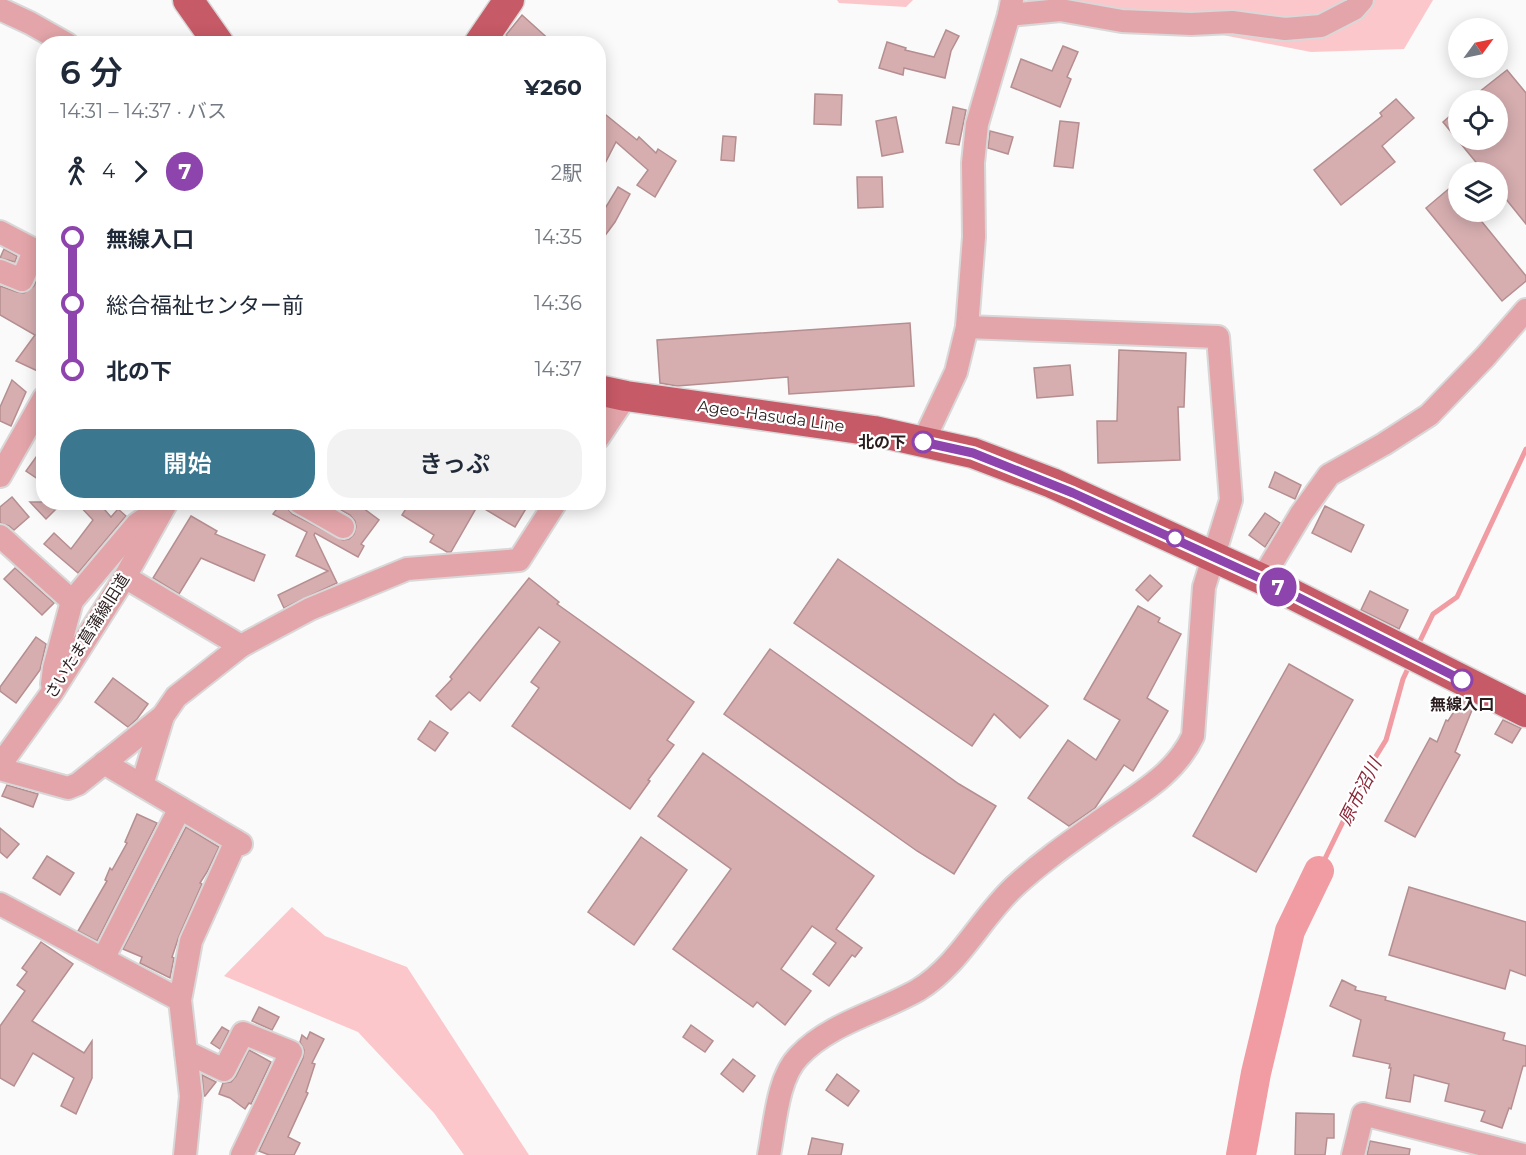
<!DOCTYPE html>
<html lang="ja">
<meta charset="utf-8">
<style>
body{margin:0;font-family:Montserrat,"Noto Sans JP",sans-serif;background:#f2f2f3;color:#1f2937;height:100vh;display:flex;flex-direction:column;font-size:22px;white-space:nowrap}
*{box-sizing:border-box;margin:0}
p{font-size:20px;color:#747a83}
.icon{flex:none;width:33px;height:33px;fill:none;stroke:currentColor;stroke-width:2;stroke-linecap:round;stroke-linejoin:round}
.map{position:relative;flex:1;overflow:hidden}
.panel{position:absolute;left:36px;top:36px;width:570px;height:474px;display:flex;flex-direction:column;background:#fff;border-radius:24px;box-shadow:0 3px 15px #0003}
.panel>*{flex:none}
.badge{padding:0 12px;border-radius:20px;font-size:21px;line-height:39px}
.needle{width:39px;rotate:57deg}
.tools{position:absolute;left:1448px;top:18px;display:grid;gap:12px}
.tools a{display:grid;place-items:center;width:60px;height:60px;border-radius:50%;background:#fff;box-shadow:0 3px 15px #0003;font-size:30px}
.map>.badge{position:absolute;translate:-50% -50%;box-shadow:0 0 0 3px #fff}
.legs{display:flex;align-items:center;gap:9px;height:66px;padding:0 24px;font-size:20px}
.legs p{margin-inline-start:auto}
.summary{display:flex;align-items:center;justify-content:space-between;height:102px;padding:0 24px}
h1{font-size:33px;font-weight:600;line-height:45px}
.cta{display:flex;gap:12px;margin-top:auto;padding:12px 24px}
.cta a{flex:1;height:69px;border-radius:24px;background:#3b788f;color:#fff;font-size:24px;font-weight:600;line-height:69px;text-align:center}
.cta a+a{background:#f2f2f3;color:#1f2937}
ul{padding:0 24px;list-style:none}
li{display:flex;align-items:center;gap:21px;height:66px;font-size:22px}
li i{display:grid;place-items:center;width:9px;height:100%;margin:0 8px;background:currentColor}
li i::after{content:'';width:15px;height:15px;margin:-8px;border:4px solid;border-radius:50%;background:#fff}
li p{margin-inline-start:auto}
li:first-child i{background:linear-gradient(#0000 50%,currentColor 0)}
li:last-child i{background:linear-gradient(currentColor 50%,#0000 0)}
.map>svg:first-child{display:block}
</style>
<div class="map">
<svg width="1526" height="1155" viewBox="0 0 1526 1155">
<rect width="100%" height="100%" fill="#fafafa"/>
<g fill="#fbc7ca">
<path d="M837,0h76l-7,7 -67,-4z"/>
<path d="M1073,0h360l-29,49 -93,3 -192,-37z"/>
<path d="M292,907l33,29 82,31 122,188h-65l-30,-42 -76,-81 -134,-56z"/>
</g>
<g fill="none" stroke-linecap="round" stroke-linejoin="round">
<g stroke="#f19ba2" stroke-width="5">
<path d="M1417,647l16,-33 24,-17 69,-148"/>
<path d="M1319,871l51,-105 16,-26 17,-61 7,-15"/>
</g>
<path stroke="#f19ba2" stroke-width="30" d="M1241,1155l15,-82 34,-142 29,-60"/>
</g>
<g fill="#d6aeb0" stroke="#b58e90" stroke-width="1.5">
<path d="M522,15l32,29h-39l-9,-9z"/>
<path d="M946,30l13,6 -8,15 -6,27 -41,-10 -1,7 -24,-7 8,-26 19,6 -1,2 29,7z"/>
<path d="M1063,46l15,6 -11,25 4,2 -11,28 -49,-20 10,-28 31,12z"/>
<path d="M1507,70l19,23v131l-29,-36v-16h-13l-41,-50 15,-13v31h39v-40h-28z"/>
<path d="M815,94l27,1 -1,30 -27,-1z"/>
<path d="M1396,99l18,19 -32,28 13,16 -54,43 -27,-35 68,-54 -2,-3z"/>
<path d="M953,107l13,3 -7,35 -13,-2z"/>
<path d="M606,115l31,25 2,-3 17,16 2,-4 18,12 -21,36 -18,-12 11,-15 -32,-28 -18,35v-53z"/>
<path d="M896,117l7,35 -21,4 -6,-35z"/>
<path d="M1060,121l19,2 -6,45 -19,-2z"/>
<path d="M990,131l23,6 -5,17 -20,-6z"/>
<path d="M723,136l13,1 -2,24 -13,-1z"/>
<path d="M857,177h25l1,30 -25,1z"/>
<path d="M1458,181v31h16l52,64v5l-24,20 -76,-93z"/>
<path d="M618,187l12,7 -15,28 -17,23v-25z"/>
<path d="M4,249l13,7 -2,6 -15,-4z"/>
<path d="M40,272l4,3v99l-28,-13 19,-26 -35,-20v-29l17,6 7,1 10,-7z"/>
<path d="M910,323l4,63 -125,8 -1,-17 -111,9 -17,-3 -3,-43z"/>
<path d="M1119,350l67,3 -2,54h-6l2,53 -82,3 -1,-42h20z"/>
<path d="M1070,365l3,30 -36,3 -3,-30z"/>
<path d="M12,380l14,12 -15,34 -11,-5v-14z"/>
<path d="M44,446v37l-18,-12z"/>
<path d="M1275,472l26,13 -6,14 -26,-12z"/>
<path d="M12,497l17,20 -15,13 -5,-4 -9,-3v-16z"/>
<path d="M30,502h33l-17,17z"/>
<path d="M76,502h22l13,15 7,-8 8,7 -48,57 -34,-29 10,-11 17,16 22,-29z"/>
<path d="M282,502l10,12 51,26 6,-1 5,-5 2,-7 -1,-6 -5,-6 -23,-13h28l24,18 -18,24 3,2 -6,11 -43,-24 -1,2 23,48 -53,25 -6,-13 50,-24 -32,-15 11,-24 -34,-18z"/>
<path d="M410,502h120l-15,25 -37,-22 -27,47h-4l-17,-10 4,-7 -32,-20z"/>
<path d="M1325,506l39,19 -13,27 -39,-19z"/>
<path d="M1265,513l15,10 -15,24 -16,-12z"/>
<path d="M191,516l26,15 -2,3 50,21 -11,26 -53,-23 -22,36 -26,-16z"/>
<path d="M838,559l178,124 32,23 -28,32 -26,-24 -22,32 -178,-123z"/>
<path d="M15,568l39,35 -12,12 -38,-36z"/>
<path d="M1150,575l12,11 -14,15 -12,-11z"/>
<path d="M529,578l30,24 -2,2 137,98 -27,38 7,5 -26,35 2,1 -20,28 -118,-83 27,-38 -8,-6 29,-40 -21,-15 -59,74 -11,-9 -18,18 -15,-14 16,-17 -2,-2z"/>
<path d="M1370,591l38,19 -9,19 -38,-19z"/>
<path d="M1138,606l22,12 -2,4 23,12 -34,64 21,13 -35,60 -9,-6 -29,43 -26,18 -41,-28 40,-58 28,20 24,-40 -36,-21z"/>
<path d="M36,637l10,7 -6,26 -24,33 -16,-12v-4z"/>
<path d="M770,649l189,135 37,22 -42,68 -37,-23 -193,-137z"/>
<path d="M1289,664l64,36 -97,172 -63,-36z"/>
<path d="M113,678l35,26 -11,15 -9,8 -33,-25z"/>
<path d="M1462,699l12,6 -19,47 5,3 -45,82 -30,-16 45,-83 7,4 9,-22 2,1z"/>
<path d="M1503,720l18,8 -9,15 -17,-9z"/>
<path d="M430,721l18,12 -13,18 -17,-12z"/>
<path d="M703,753l171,123 -38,53 26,19 -7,9 -3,-2 -23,31 -16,-12 23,-31 -24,-17 -31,43 30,22 -26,34 -28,-23 -4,5 -80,-58 58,-80 -73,-53z"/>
<path d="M7,785l31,9 -5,13 -31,-11z"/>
<path d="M137,814l20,9 -60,118 -19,-10 29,-50 -2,-1 5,-12 2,2 15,-27 -2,-1z"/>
<path d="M186,827l33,20 -12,25 -7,11 2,1 -23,52 -7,21 2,1 -4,20 -30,-15 2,-6 -19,-8z"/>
<path d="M0,828l19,16 -12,14 -7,-6z"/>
<path d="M641,837l46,33 -53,75 -46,-33z"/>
<path d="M47,856l27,17 -14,22 -27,-17z"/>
<path d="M1409,887l117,35v54l-16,-6 -5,19 -116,-34z"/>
<path d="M41,942l32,22 -41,57 52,32 8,-12v37l-16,36 -15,-8 13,-28 -41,-25 -19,33 -14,-8v-52l25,-35 -8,-6 10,-13 -5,-4z"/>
<path d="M1342,980l14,7 -1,3 31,7 -1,3 120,33 -2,7 23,6v20h-3l-12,43 -2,-1 -7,20 -21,-7 4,-10 -40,-10 4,-17 -35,-9 -4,27 -24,-4 5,-30h-2l1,-4 -37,-8 8,-36 -31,-14z"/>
<path d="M259,1007l20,10 -7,13 -20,-9z"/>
<path d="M691,1025l22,16 -8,11 -22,-15z"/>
<path d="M222,1027l7,4 -9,18 -9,-6z"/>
<path d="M310,1032l14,7 -12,24 3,1 -9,28 2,1 -20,44 12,6 -6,12h-25l-10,-4 44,-93 1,-8 -4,-8 2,-7 5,4z"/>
<path d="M249,1050l22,12 -20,42 -2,-1 -4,6 -15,-11 -11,-4 4,-11 8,-1 5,-6z"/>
<path d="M733,1059l22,17 -12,16 -22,-18z"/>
<path d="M837,1074l22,17 -11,15 -22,-16z"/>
<path d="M202,1075l14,7 -11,14h-1z"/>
<path d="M1296,1113l38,1v24h-7l-2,17h-30z"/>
<path d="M812,1138l31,6 -2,11h-33z"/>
<path d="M1370,1141l40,8 -1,6h-42z"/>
</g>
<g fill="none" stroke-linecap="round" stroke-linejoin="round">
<defs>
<g id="minor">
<path d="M0,9l30,14 37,21"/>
<path d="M1009,15l51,-5 62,11 69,3 41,-2 53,7 36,-3 33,-17 8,-9"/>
<path d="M0,232l44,23"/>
<path d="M0,271l22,9 13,-31"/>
<path d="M598,438l28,-42"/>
<path d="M923,442l33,-70 11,-45 7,-90 -1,-74 4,-39 32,-109 3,-15"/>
<path d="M0,476l44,-78"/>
<path d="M299,502l44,25"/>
<path d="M0,536l72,65"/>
<path d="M125,577l116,69 69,-37 97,-40 112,-9 37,-58"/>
<path d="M1262,579l39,-65 28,-39 55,-31 45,-29 56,-58 41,-47"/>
<path d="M52,684l2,-16 18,-67 65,-77 25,-17"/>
<path d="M104,763l137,81"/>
<path d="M0,765l51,-71 74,-117 42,-75"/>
<path d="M0,769l68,19 10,-4 85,-68"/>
<path d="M142,785l21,-69 13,-19 65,-51"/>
<path d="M0,904l180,96"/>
<path d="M103,959l77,-151"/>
<path d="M186,1052l38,18 19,-37 48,19 -49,103"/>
<path d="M185,1155l6,-59 -11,-96 11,-59 45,-100"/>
<path d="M769,1155c6,-30 8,-77 30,-99 31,-33 81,-44 119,-66 41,-25 62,-71 96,-103 28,-26 59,-47 90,-69 34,-24 71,-43 89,-82l11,-149 27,-87 -13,-163 -251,-10"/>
<path d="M1353,1155l10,-41 160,41"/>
</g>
<g id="major">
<path d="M188,0l31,44"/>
<path d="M479,44l30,-44"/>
<path d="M598,390l28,6 248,35 99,22 79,30 210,96 264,133"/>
</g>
</defs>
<use href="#minor" stroke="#d9d7d7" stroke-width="26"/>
<use href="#major" stroke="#d9d7d7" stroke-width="33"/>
<use href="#minor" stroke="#e3a5a9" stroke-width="22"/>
<use href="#major" stroke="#c65a66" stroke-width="30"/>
</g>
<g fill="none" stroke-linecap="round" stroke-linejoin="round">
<defs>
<path id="line-1" d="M923,442l50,11 100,40 189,86 200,101"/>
</defs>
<use href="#line-1" stroke="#fff" stroke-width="14"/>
<use href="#line-1" stroke="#8e44ad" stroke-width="9"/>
</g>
<g fill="#fff" stroke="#8e44ad" stroke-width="3">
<circle cx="923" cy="442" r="10"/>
<circle cx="1175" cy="538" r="8"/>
<circle cx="1462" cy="680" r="10"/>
</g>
<g text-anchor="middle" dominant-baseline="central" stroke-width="4.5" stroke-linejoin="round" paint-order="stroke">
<g font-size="16" fill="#2b1d1e" stroke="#fff">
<text transform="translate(771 416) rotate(8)">Ageo-Hasuda Line</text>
<text transform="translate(87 636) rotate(-58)">さいたま菖蒲線旧道</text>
</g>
<g font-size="16" font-weight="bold" fill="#2b1d1e" stroke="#fff" text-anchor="end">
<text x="906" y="442">北の下</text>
<text x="1462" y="704" text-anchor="middle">無線入口</text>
</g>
<g font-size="18" font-style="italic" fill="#8b2839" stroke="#fff">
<text transform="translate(1360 792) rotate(-63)">原市沼川</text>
</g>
</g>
</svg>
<div class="tools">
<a><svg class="needle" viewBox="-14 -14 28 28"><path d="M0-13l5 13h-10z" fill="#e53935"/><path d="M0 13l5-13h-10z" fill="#747a83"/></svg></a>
<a><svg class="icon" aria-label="locate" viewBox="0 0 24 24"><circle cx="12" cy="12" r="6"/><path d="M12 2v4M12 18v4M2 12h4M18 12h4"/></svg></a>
<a><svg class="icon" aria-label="layers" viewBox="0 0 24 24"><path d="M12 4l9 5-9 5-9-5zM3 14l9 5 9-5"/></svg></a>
</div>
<b class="badge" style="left:1278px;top:587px;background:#8e44ad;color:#fff">7</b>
<section class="panel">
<div class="summary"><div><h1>6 分</h1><p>14:31 – 14:37 · バス</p></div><b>¥260</b></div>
<div class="legs"><svg class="icon" aria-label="walk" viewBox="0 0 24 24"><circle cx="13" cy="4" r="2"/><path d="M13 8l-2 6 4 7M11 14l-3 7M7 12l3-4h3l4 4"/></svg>4<svg class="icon" aria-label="forward" viewBox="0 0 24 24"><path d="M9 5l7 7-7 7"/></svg><b class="badge" style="background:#8e44ad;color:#fff">7</b><p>2駅</p></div>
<ul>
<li><i style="color:#8e44ad"></i><b>無線入口</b><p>14:35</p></li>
<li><i style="color:#8e44ad"></i><span>総合福祉センター前</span><p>14:36</p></li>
<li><i style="color:#8e44ad"></i><b>北の下</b><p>14:37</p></li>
</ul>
<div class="cta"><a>開始</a><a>きっぷ</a></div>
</section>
</div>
